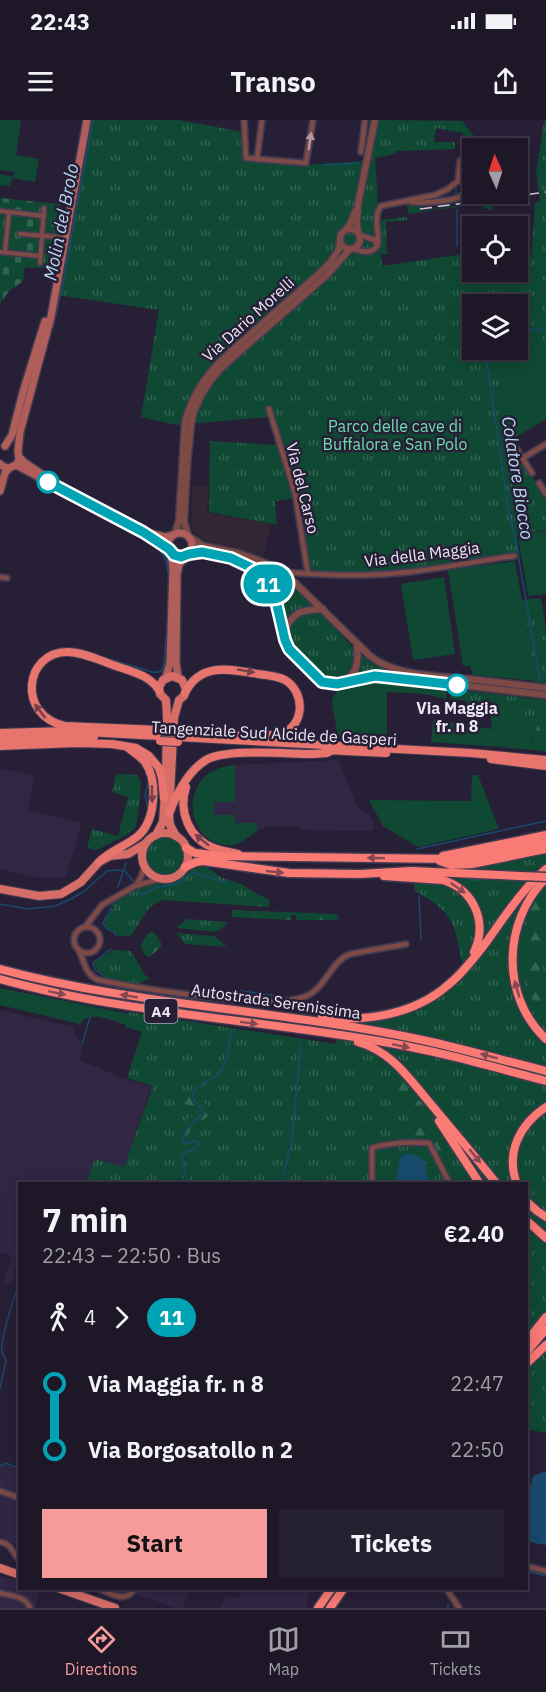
<!DOCTYPE html>
<meta charset="utf-8">
<style>
body{margin:0;font-family:"IBM Plex Sans",sans-serif;background:#252030;color:#f1f3f6;height:100vh;display:flex;flex-direction:column;font-size:22px;white-space:nowrap}
*{box-sizing:border-box;margin:0}
p{font-size:20px;color:#a09fa8}
.icon{flex:none;width:33px;height:33px;fill:none;stroke:currentColor;stroke-width:2;stroke-linecap:round;stroke-linejoin:round}
.map{position:relative;flex:1;overflow:hidden}
.side{position:absolute;left:18px;top:1062px;width:510px;height:408px;display:flex;flex-direction:column;background:#1d1728;border-radius:0px;box-shadow:0 3px 15px #0003,0 0 0 2px #3b3645}
.side>*{flex:none}
.badge{padding:0 12px;border-radius:20px;font-size:21px;line-height:39px}
.needle{width:39px;rotate:357deg}
.controls{position:absolute;left:462px;top:18px;display:grid;gap:12px}
.controls a{display:grid;place-items:center;width:66px;height:66px;border-radius:0px;background:#1d1728;box-shadow:0 3px 15px #0003,0 0 0 2px #3b3645;font-size:30px}
.map>.badge{position:absolute;translate:-50% -50%;box-shadow:0 0 0 3px #fff}
.legs{display:flex;align-items:center;gap:9px;height:66px;padding:0 24px;font-size:20px}
.legs p{margin-inline-start:auto}
.headline{display:flex;align-items:center;justify-content:space-between;height:102px;padding:0 24px}
h1{font-size:33px;font-weight:700;line-height:45px}
.button{display:flex;gap:12px;margin-top:auto;padding:12px 24px}
.button a{flex:1;height:69px;border-radius:0px;background:#f59b99;color:#111;font-size:24px;font-weight:700;line-height:69px;text-align:center}
.button a+a{background:#252030;color:#f1f3f6}
ul{padding:0 24px;list-style:none}
li{display:flex;align-items:center;gap:21px;height:66px;font-size:22px}
li i{display:grid;place-items:center;width:9px;height:100%;margin:0 8px;background:currentColor}
li i::after{content:'';width:15px;height:15px;margin:-8px;border:4px solid;border-radius:50%;background:#1d1728}
li p{margin-inline-start:auto}
li:first-child i{background:linear-gradient(#0000 50%,currentColor 0)}
li:last-child i{background:linear-gradient(currentColor 50%,#0000 0)}
.status{display:flex;justify-content:space-between;align-items:center;height:42px;padding:0 30px;background:#1d1728;direction:ltr}
.status svg{height:16px;fill:currentColor}
header{display:flex;justify-content:space-between;align-items:center;height:78px;padding:0 24px;background:#1d1728;font-size:27px;font-weight:700}
.dock{display:flex;justify-content:space-around;align-items:center;height:84px;border-top:2px solid #3b3645;background:#1d1728;font-size:16px;color:#a09fa8}
.dock a{display:grid;justify-items:center;gap:3px}
.dock .active{color:#f59b99}
.map>svg:first-child{display:block}
</style>
<div class="status"><b>22:43</b><svg viewBox="0 0 49 12"><path d="M0 12V9h3v3zM5 12V6h3v6zM10 12V3h3v9zM15 12V0h3v12zM26 1h20v11H26zM47 4h2v5h-2z"/></svg></div>
<header><svg class="icon" aria-label="menu" viewBox="0 0 24 24"><path d="M4 6h16M4 12h16M4 18h16"/></svg>Transo<svg class="icon" aria-label="share" viewBox="0 0 24 24"><path d="M12 15V3M7 8l5-5 5 5M5 13v7h14v-7"/></svg></header>
<div class="map">
<svg width="546" height="1488" viewBox="0 0 546 1488">
<defs>
<pattern id="grass-tufts" width="24" height="20" patternUnits="userSpaceOnUse" patternTransform="scale(1.5)"><rect width="24" height="20" fill="#0f4933"/><path d="M3 7l-1-3M5 7V3M7 7l1-3M15 17l-1-3M17 17v-4M19 17l1-3" fill="none" stroke="#326351"/></pattern>
<pattern id="forest-firs" width="22" height="20" patternUnits="userSpaceOnUse" patternTransform="scale(1.5)"><rect width="22" height="20" fill="#0f4933"/><path d="M5 1l3.5 6h-7zM16 11l3.5 6h-7z" fill="#326351"/></pattern>
<pattern id="cemetery-stones" width="16" height="16" patternUnits="userSpaceOnUse" patternTransform="scale(1.5)"><rect width="16" height="16" fill="#0f4933"/><path d="M2 7V4a2 2 0 0 1 4 0v3zM10 15v-3a2 2 0 0 1 4 0v3z" fill="#326351"/></pattern>
</defs>
<rect width="100%" height="100%" fill="#271f36"/>
<path fill="#322634" d="M192,366l16,1 -1,26 64,11 -8,33 -47,-11 -18,-8 -4,-5 -3,-8z"/>
<g fill="#312644">
<path d="M339,640l19,49 11,5 5,12 -1,4 -3,1 -67,-1 -8,-4h-24l-13,4 -2,-7h-21v-8h-21v-13h21v-37z"/>
<path d="M0,648l34,8 -6,34 53,13 -5,22 -11,33 -33,-1 -32,-8z"/>
<path d="M0,890l73,17 2,8 8,13 -4,12 47,19 27,8 -3,4 -26,77 -29,-9 -9,24 -66,1 -1,75 -9,26 -7,-3 9,-25 -12,-5z"/>
<path d="M5,1343l14,9v77l-5,-6 -14,-7v-69z"/>
<path d="M0,1456l19,5 1,7 20,1 -5,19h-35z"/>
<path d="M120,1469h70l-7,19h-7z"/>
<path d="M243,1469h66l-3,19h-86l6,-13 13,4z"/>
</g>
<g fill="url(#grass-tufts)" fill-rule="evenodd">
<path d="M91,0h88l63,12 1,27 29,4 35,2 56,-4 7,-41h3l-8,40 6,-1 8,-39 83,1 12,15v6h-11v-9l-27,-5 -2,14h21v7l-59,2 -1,3 -20,4 4,62 28,-3v3l-21,2 1,31h3l-5,2 -4,-3 1,14 82,-12 8,1v17h46v-15h13l4,-54 5,-3 -4,-27 8,-51 2,-2v299l-35,21 35,59v31l-29,5 3,22 -7,1 -1,-4 -118,18 -30,2 -57,-2 -9,-74 -23,3 2,24 -68,-13 1,-71 66,4 -8,-28 -92,8 -35,-8 18,-107 -101,-15zM472,184h46v46h-46z"/>
<path d="M489,81l1,3h2l1,6h-3l-14,-6 -68,10 -1,-10h13l1,7z"/>
<path d="M242,439c30,9 53,26 73,49h-6l-24,17c-9,-35 -10,-47 -43,-66z"/>
<path d="M541,478l5,32v54l-11,-2 -14,-82z"/>
<path d="M309,493h8l7,3 31,34v18c-4,3 -7,8 -11,11 -18,13 -40,-18 -51,-29 -10,-19 -4,-33 16,-37z"/>
<path d="M360,534l15,11 16,6 -1,3 -19,-1 -16,3 5,-13z"/>
<path d="M450,569l96,11v11h-6v7l-50,-4v-3l-24,-2 1,-8 -17,-2z"/>
<path d="M116,654l21,1 4,7 -1,19 -4,26 -10,8 -29,15 -10,-2 5,-19 26,7 10,-39 -16,-5z"/>
<circle cx="165" cy="736" r="19"/>
<path d="M546,720v593l-19,-4 -1,-245h-440l9,-25 29,8 29,-81 -26,-8 15,-46 -17,-5 4,-15 207,32 3,-28c46,-4 94,-14 123,-53 -8,-41 -8,-50 -47,-72l-1,-10z"/>
<path d="M204,745l10,7 6,5 21,7 18,11 10,4v8l-105,-7c-19,4 -22,23 -34,36h-13l-1,-3c-17,-9 -11,-12 -2,-26l-3,-2 2,-2c12,-7 26,-17 39,-20 8,-1 15,1 23,-2 13,-5 12,-14 29,-16z"/>
<path d="M187,799l41,3 -8,8 -6,2 -37,-4z"/>
<path d="M176,813l38,3 13,11 -42,-3z"/>
<path d="M112,830l19,1 14,24 5,3 -12,6 -34,-6 -1,-5 -6,-3 -3,-7 1,-2 14,-8z"/>
</g>
<g fill="url(#forest-firs)">
<path d="M540,591h6v41c-9,-1 -14,-10 -15,-19l5,-3z"/>
<path d="M545,769l1,41 -3,38 3,15v33c-24,-14 -24,-70 -19,-94 2,-12 10,-24 18,-33z"/>
<path d="M232,790l103,4 2,1 2,3 -3,2h-40v-5h-4l-1,5 -59,-3z"/>
<path d="M151,812l3,1 7,9v5l-12,10 -6,-4 -2,-8 6,-11z"/>
<path d="M229,908l6,1c-3,13 -5,27 -11,38 -8,15 -26,16 -28,32 6,2 19,8 12,17 -8,8 -16,5 -20,20l14,3c-1,12 -9,12 -17,18l4,21 -2,5h-4l1,-11 -6,-15 4,-31 5,-7 12,-6v-3l-18,-8 -1,-3 9,-2c3,-7 6,-15 14,-18 4,-2 5,0 9,-3 14,-9 16,-33 17,-48z"/>
<path d="M397,955l27,31 28,43 -12,9 -11,-20 -13,2 -14,-34z"/>
</g>
<path fill="url(#cemetery-stones)" d="M0,78l60,6 -7,65 -28,-2 -2,14 -14,10 -9,13z"/>
<g fill="#0f4933">
<path d="M0,0h21l-5,35 23,4 -4,23 -23,-4 -2,8 -10,-1v-11l13,3 1,-5 -14,-2z"/>
<path d="M546,220v73l-39,25 -9,-88h20v-9z"/>
<path d="M546,411v63l-18,2 -10,-61z"/>
<path d="M515,441l21,120 -63,-6 -3,-9h-7l-15,-96z"/>
<path d="M444,457l11,77 -42,6 -12,-76z"/>
<path d="M379,561l39,2 29,4 -1,12 -22,-5 -37,-2v47l-49,-2 -6,-34c1,-20 31,-20 47,-22z"/>
<path d="M490,594l50,4 -4,12 -5,4 1,8 10,9 -43,-4 -68,-5 2,-22 59,9z"/>
<path d="M235,645v37h-21v13h21v8h21l2,7c-7,5 -16,13 -24,15 -4,1 -9,0 -14,-1 -31,-9 -37,-51 -11,-71 8,-5 17,-7 26,-8z"/>
<path d="M472,655h6l21,54 -81,18 -35,-21 -14,-26 102,1z"/>
<path d="M0,868l129,26 -2,11c-14,-4 -39,-16 -47,-1l-80,-19z"/>
</g>
<g fill="#184a6d">
<path d="M406,1033l12,3 7,6 1,11 5,10h-35l4,-25z"/>
<path d="M546,1351v74l-12,-2 -8,-3 1,-41 6,-23z"/>
</g>
<g fill="none" stroke-linecap="round" stroke-linejoin="round">
<g stroke="#184a6d" stroke-width="1.5">
<path d="M324,45l35,-2"/>
<path d="M456,67v7"/>
<path d="M457,90v36"/>
<path d="M53,208l10,-44 30,-164"/>
<path d="M518,211l28,-2"/>
<path d="M485,230l23,158 8,35 24,138"/>
<path d="M157,426l9,14 3,17"/>
<path d="M103,537l49,15c7,1 10,0 12,-7l5,-65"/>
<path d="M34,547c8,-12 21,-21 36,-19"/>
<path d="M29,576l-1,-13 3,-12"/>
<path d="M148,664l-3,10 3,14"/>
<path d="M417,729l129,-28"/>
<path d="M118,767l8,-24"/>
<path d="M139,770l3,5 13,-7 22,-4 16,-12 35,11"/>
<path d="M419,777l2,43"/>
<path d="M0,784l28,5 27,-3 16,-7 12,-7 24,-21 9,-1 9,1 8,10"/>
<path d="M112,787l-9,16 4,6 8,3v3"/>
<path d="M102,857v-3l-7,-4 -2,-7 18,-14"/>
<path d="M236,876l2,-3 3,-2 36,5"/>
<path d="M82,924l8,-27"/>
<path d="M185,1064l2,-5 -6,-21 2,-4 11,-5 5,-6 -3,-3 -9,4 -4,-2c0,-15 13,-19 20,-30 -2,-6 -10,-9 -10,-16 0,-12 17,-14 24,-21 11,-12 12,-30 14,-45"/>
<path d="M281,1064l11,-43 9,-97"/>
<path d="M0,1268l6,-27c-1,-3 -3,-6 -4,-9 -2,-11 12,-57 18,-69"/>
<path d="M0,1346l6,-3 14,6"/>
<path d="M526,1451l20,5"/>
<path d="M449,1468l1,2"/>
<path d="M448,1488v-4"/>
</g>
<defs>
<g id="pedestrian">
<path d="M0,91l44,5"/>
<path d="M20,114l40,3"/>
<path d="M0,132l41,4"/>
<path d="M5,132l4,-40"/>
<path d="M40,143l4,-55"/>
</g>
<g id="minor">
<path d="M244,0l2,38 60,5 7,-43"/>
<path d="M361,32l4,-32"/>
<path d="M257,39l5,-39"/>
<path d="M459,55l6,4 7,-1"/>
<path d="M411,82c11,1 43,0 52,-7 4,-3 7,-8 9,-11"/>
<path d="M378,124c1,-13 -5,-28 3,-38l54,-11 13,-6 10,-8 2,-20 4,-4h3l5,2"/>
<path d="M354,129c9,3 18,5 23,-3l-2,-6 -15,-5"/>
<path d="M269,289l26,84 13,81"/>
<path d="M516,328l16,25"/>
<path d="M523,338l23,-14"/>
<path d="M539,363l7,11"/>
<path d="M282,452c38,3 78,5 116,1 39,-3 77,-12 116,-17"/>
<path d="M0,457l7,1"/>
<path d="M137,764l5,-9 2,-8"/>
<path d="M85,807l17,-22 33,-19 24,-7"/>
<circle cx="87" cy="820" r="13"/>
<path d="M78,829c7,12 6,25 20,31 44,9 87,15 132,19 25,2 50,6 74,-2 21,-7 26,-35 46,-43l56,-10"/>
<path d="M372,1064v-36c19,-6 38,-6 57,-5l21,41"/>
<path d="M0,1371l20,7"/>
<path d="M0,1422c12,1 12,12 20,18"/>
<path d="M526,1446l20,5"/>
<path d="M98,1468c13,6 28,16 37,0"/>
<path d="M446,1468l13,20"/>
<path d="M0,1473c11,3 26,3 30,15"/>
</g>
<g id="tertiary">
<circle cx="350" cy="119" r="10"/>
<path d="M346,110l4,-6 6,-14"/>
<path d="M358,112l-1,-8 1,-20 17,-84"/>
<path d="M175,413l4,-12 6,-99c11,-43 37,-63 69,-91 25,-23 52,-44 76,-68l9,-14 1,-9"/>
<path d="M188,415l-4,-14 3,-55 4,-42 3,-13 8,-17 9,-14 10,-12 106,-93 23,-26"/>
<path d="M191,418l12,8 34,7 18,6 12,5 23,14 80,78c25,20 68,20 98,23 26,3 52,6 78,9"/>
<path d="M189,434c33,-4 77,10 86,46 5,15 5,35 14,49 4,7 13,14 19,20 5,5 10,12 18,14 12,4 24,-3 36,-5 9,-2 18,-1 28,-1l156,18"/>
<path d="M284,512c9,-21 17,-22 39,-23"/>
<path d="M346,560c13,-9 12,-21 11,-36"/>
</g>
<g id="secondary">
<path d="M5,326l7,-11 11,-43 22,-71"/>
<path d="M19,337l6,6 21,14"/>
<path d="M0,344l4,3 5,1"/>
<path d="M16,345l127,67 26,17"/>
<path d="M0,371l5,-18 4,-5 7,-3 3,-5 -1,-9 2,-19 31,-115 36,-197"/>
<path d="M145,412l20,5 7,-2"/>
<circle cx="180" cy="425" r="12"/>
<path d="M166,557l4,-14 3,-95 -2,-15"/>
<path d="M178,557l-2,-14 1,-89 2,-9 6,-9"/>
</g>
<g id="primary">
<circle cx="165" cy="736" r="23"/>
<path d="M156,715l7,-13 3,-44 1,-61 -1,-17 -6,-6 -1,-7 4,-7 9,-4 10,4 4,9 -2,7 -5,4 -5,18 -5,96 1,11 6,11"/>
<path d="M0,769l39,7 22,-2 20,-12 18,-20 11,-6 18,-2 17,-10"/>
<path d="M0,1448l20,7"/>
<path d="M58,1468l57,20"/>
</g>
<g id="trunk">
<path d="M159,570c-10,-15 -26,-18 -43,-24 -15,-5 -33,-14 -49,-14 -42,0 -51,63 -2,74l95,4"/>
<path d="M185,573c15,-31 45,-24 73,-19 9,1 20,2 27,6 20,12 20,44 -2,53 -12,5 -29,0 -42,2"/>
<path d="M178,611l68,5"/>
<path d="M0,613l67,-2 93,5"/>
<path d="M178,617l293,16 75,7"/>
<path d="M0,620l94,-3"/>
<path d="M0,626l76,-3 36,1 24,4 13,8 10,12 3,10 2,20"/>
<path d="M326,630l60,3"/>
<path d="M491,639l55,7"/>
<path d="M186,667c-8,24 3,52 28,61 8,3 16,4 24,6"/>
<path d="M169,694c7,-19 19,-43 37,-54 20,-12 81,-6 107,-6l14,-1 4,-2"/>
<path d="M99,742c12,-12 27,-16 39,-26 18,-16 20,-55 7,-74 -5,-6 -12,-10 -18,-15"/>
</g>
<g id="motorway">
<path d="M186,728l9,5 26,3 230,3 21,-2 74,-14"/>
<path d="M443,736l103,-21"/>
<path d="M440,741l11,4 21,-1 74,-15"/>
<path d="M185,747l11,-5 7,-1 86,12 71,1 51,-3 108,5"/>
<path d="M384,756l59,4c31,10 45,42 31,72"/>
<path d="M546,758c-43,43 -46,118 0,161"/>
<path d="M0,849c96,26 194,35 292,49 45,6 90,13 135,23 40,9 79,20 119,30"/>
<path d="M0,859c123,34 252,40 378,62 56,9 112,25 168,40"/>
<path d="M322,897c43,5 92,-2 126,-32 14,-11 26,-27 37,-41 19,-26 36,-54 61,-75"/>
<path d="M358,922c31,9 47,31 67,55 24,29 48,57 72,87"/>
<path d="M439,1001l41,63"/>
<path d="M517,1064c-12,-31 3,-60 29,-77"/>
<path d="M526,1081l11,10 9,6"/>
<path d="M526,1100l20,18"/>
<path d="M526,1222l20,-25"/>
<path d="M526,1233l20,-24"/>
<path d="M526,1244l20,-19"/>
<path d="M318,1488l14,-20"/>
<path d="M330,1488l14,-20"/>
</g>
</defs>
<use href="#pedestrian" stroke="#433b51" stroke-width="7"/>
<use href="#minor" stroke="#433b51" stroke-width="8"/>
<use href="#tertiary" stroke="#433b51" stroke-width="9"/>
<use href="#secondary" stroke="#433b51" stroke-width="10"/>
<use href="#primary" stroke="#433b51" stroke-width="10"/>
<use href="#trunk" stroke="#433b51" stroke-width="10"/>
<use href="#motorway" stroke="#433b51" stroke-width="11"/>
<use href="#pedestrian" stroke="#7e4a46" stroke-width="4"/>
<use href="#minor" stroke="#7e4a46" stroke-width="4.5"/>
<use href="#tertiary" stroke="#7e4a46" stroke-width="6"/>
<use href="#secondary" stroke="#b05e59" stroke-width="7"/>
<use href="#primary" stroke="#d76d67" stroke-width="8"/>
<use href="#trunk" stroke="#e8746e" stroke-width="8"/>
<use href="#motorway" stroke="#fa7a74" stroke-width="8"/>
<path stroke="#d3cedf" stroke-width="1.5" stroke-dasharray="12 6" stroke-linecap="butt" d="M420,89l126,-17"/>
<defs>
<g id="trunk-bridge">
<path d="M160,610l18,1"/>
<path d="M160,621l18,1"/>
</g>
<path id="motorway-bridge" d="M519,756l27,1"/>
</defs>
<use href="#trunk-bridge" stroke="#433b51" stroke-width="10" stroke-linecap="butt"/>
<use href="#motorway-bridge" stroke="#433b51" stroke-width="11" stroke-linecap="butt"/>
<use href="#trunk-bridge" stroke="#e8746e" stroke-width="8"/>
<use href="#motorway-bridge" stroke="#fa7a74" stroke-width="8"/>
</g>
<defs><path id="oneway-solid" d="M-6-.8H1V-3.2L6.5 0L1 3.2V.8H-6Z" transform="scale(1.5)"/></defs>
<use fill="#b5989e" href="#oneway-solid" transform="translate(310 21) rotate(-82)"/>
<g fill="#74414c">
<use href="#oneway-solid" transform="translate(246 551) rotate(10)"/>
<use href="#oneway-solid" transform="translate(40 591) rotate(-127)"/>
<use href="#oneway-solid" transform="translate(152 674) rotate(89)"/>
<use href="#oneway-solid" transform="translate(202 720) rotate(-141)"/>
</g>
<g fill="#864852">
<use href="#oneway-solid" transform="translate(376 738) rotate(-179)"/>
<use href="#oneway-solid" transform="translate(275 752) rotate(6)"/>
<use href="#oneway-solid" transform="translate(458 768) rotate(35)"/>
<use href="#oneway-solid" transform="translate(517 869) rotate(-106)"/>
<use href="#oneway-solid" transform="translate(57 873) rotate(12)"/>
<use href="#oneway-solid" transform="translate(129 876) rotate(-171)"/>
<use href="#oneway-solid" transform="translate(249 903) rotate(7)"/>
<use href="#oneway-solid" transform="translate(401 926) rotate(12)"/>
<use href="#oneway-solid" transform="translate(489 936) rotate(-165)"/>
<use href="#oneway-solid" transform="translate(475 1036) rotate(51)"/>
</g>
<g fill="none" stroke-linecap="round" stroke-linejoin="round">
<defs>
<path id="line-1" d="M48,362l95,50 26,17 5,6 7,2 8,-3 13,-2 29,6 21,10 14,11 9,18 10,43 4,9 33,33 15,2 38,-8 82,9"/>
</defs>
<use href="#line-1" stroke="#fff" stroke-width="14"/>
<use href="#line-1" stroke="#00a3b4" stroke-width="9"/>
</g>
<g fill="#fff" stroke="#00a3b4" stroke-width="3">
<circle cx="48" cy="362" r="10"/>
<circle cx="457" cy="565" r="10"/>
</g>
<g text-anchor="middle" dominant-baseline="central" stroke-width="5" stroke-linejoin="round" paint-order="stroke">
<rect fill="#271f36" stroke="#b1abbd" stroke-width="1.5" x="144.5" y="879" width="33" height="24" rx="4.5"/>
<g font-size="15" font-weight="bold" fill="#ece7f7">
<text x="161" y="891">A4</text>
</g>
<g font-size="16" fill="#ece7f7" stroke="#271f36">
<text transform="translate(248 199) rotate(-42)">Via Dario Morelli</text>
<text transform="translate(303 368) rotate(76)">Via del Carso</text>
<text transform="translate(422 434) rotate(-7)">Via della Maggia</text>
<text transform="translate(274 613) rotate(3)">Tangenziale Sud Alcide de Gasperi</text>
<text transform="translate(276 881) rotate(8)">Autostrada Serenissima</text>
</g>
<g font-size="16" fill="#6bdeab" stroke="#271f36">
<text x="395" y="306">Parco delle cave di<tspan x="395" dy="18">Buffalora e San Polo</tspan></text>
</g>
<g font-size="16" font-weight="bold" fill="#ece7f7" stroke="#271f36">
<text x="457" y="588">Via Maggia<tspan x="457" dy="18">fr. n 8</tspan></text>
</g>
<g font-size="18" font-style="italic" fill="#b7d8f3" stroke="#271f36">
<text transform="translate(61 102) rotate(-79)">Molin del Brolo</text>
<text transform="translate(518 358) rotate(81)">Colatore Biocco</text>
</g>
</g>
</svg>
<div class="controls">
<a><svg class="needle" viewBox="-14 -14 28 28"><path d="M0-13l5 13h-10z" fill="#e53935"/><path d="M0 13l5-13h-10z" fill="#a09fa8"/></svg></a>
<a><svg class="icon" aria-label="locate" viewBox="0 0 24 24"><circle cx="12" cy="12" r="6"/><path d="M12 2v4M12 18v4M2 12h4M18 12h4"/></svg></a>
<a><svg class="icon" aria-label="layers" viewBox="0 0 24 24"><path d="M12 4l9 5-9 5-9-5zM3 14l9 5 9-5"/></svg></a>
</div>
<b class="badge" style="left:268px;top:464px;background:#00a3b4;color:#fff">11</b>
<section class="side">
<div class="headline"><div><h1>7 min</h1><p>22:43 – 22:50 · Bus</p></div><b>€2.40</b></div>
<div class="legs"><svg class="icon" aria-label="walk" viewBox="0 0 24 24"><circle cx="13" cy="4" r="2"/><path d="M13 8l-2 6 4 7M11 14l-3 7M7 12l3-4h3l4 4"/></svg>4<svg class="icon" aria-label="forward" viewBox="0 0 24 24"><path d="M9 5l7 7-7 7"/></svg><b class="badge" style="background:#00a3b4;color:#fff">11</b></div>
<ul>
<li><i style="color:#00a3b4"></i><b>Via Maggia fr. n 8</b><p>22:47</p></li>
<li><i style="color:#00a3b4"></i><b>Via Borgosatollo n 2</b><p>22:50</p></li>
</ul>
<div class="button"><a>Start</a><a>Tickets</a></div>
</section>
</div>
<nav class="dock">
<a class="active"><svg class="icon" aria-label="directions" viewBox="0 0 24 24"><path d="M12 3l9 9-9 9-9-9zM9 14v-3h6M13 9l2 2-2 2"/></svg>Directions</a>
<a><svg class="icon" aria-label="map" viewBox="0 0 24 24"><path d="M3 6l6-2 6 2 6-2v14l-6 2-6-2-6 2zM9 4v14M15 6v14"/></svg>Map</a>
<a><svg class="icon" aria-label="tickets" viewBox="0 0 24 24"><path d="M3 7h18v10H3zM15 7v10"/></svg>Tickets</a>
</nav>
